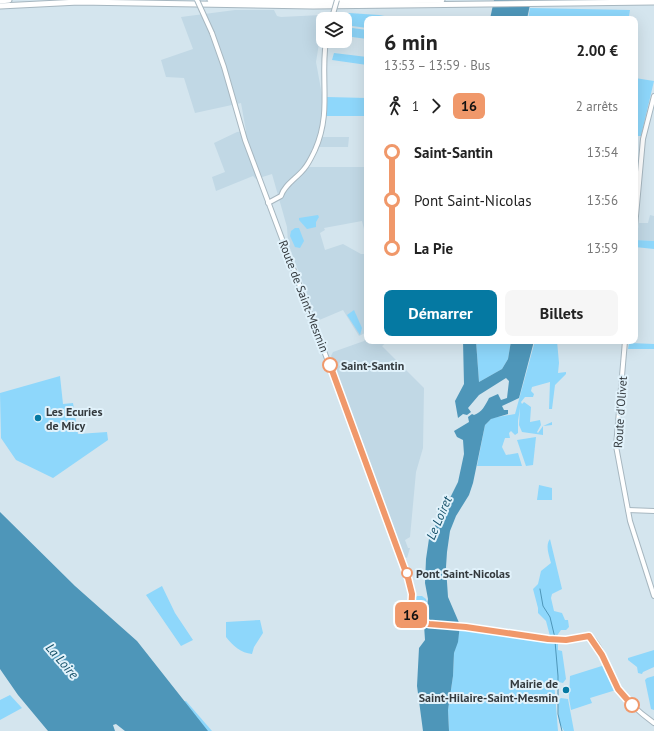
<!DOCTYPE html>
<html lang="fr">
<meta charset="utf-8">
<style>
body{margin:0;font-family:"PT Sans",sans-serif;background:#f6f6f6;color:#222;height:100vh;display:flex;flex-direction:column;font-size:15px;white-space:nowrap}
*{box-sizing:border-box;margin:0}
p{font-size:13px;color:#767676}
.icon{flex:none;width:22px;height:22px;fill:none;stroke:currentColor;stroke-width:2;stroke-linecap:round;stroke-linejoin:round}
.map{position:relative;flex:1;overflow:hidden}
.sheet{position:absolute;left:364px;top:16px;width:274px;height:328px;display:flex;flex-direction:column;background:#fff;border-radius:8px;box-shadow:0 4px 16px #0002}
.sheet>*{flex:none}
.badge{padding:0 8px;border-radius:6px;font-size:14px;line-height:26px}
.controls{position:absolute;left:316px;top:12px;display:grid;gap:8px}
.controls a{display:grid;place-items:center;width:36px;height:36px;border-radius:8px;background:#fff;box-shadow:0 4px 16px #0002;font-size:20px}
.map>.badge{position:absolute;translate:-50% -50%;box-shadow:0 0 0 2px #fff}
.legs{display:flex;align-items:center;gap:6px;height:44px;padding:0 20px;font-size:13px}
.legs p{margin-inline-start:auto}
.head{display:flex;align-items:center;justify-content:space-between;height:68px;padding:0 20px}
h1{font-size:22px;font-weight:700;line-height:30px}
.button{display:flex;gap:8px;margin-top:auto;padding:8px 20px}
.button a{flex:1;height:46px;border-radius:8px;background:#0579a2;color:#fff;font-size:16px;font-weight:700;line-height:46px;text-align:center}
.button a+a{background:#f6f6f6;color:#222}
ul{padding:0 20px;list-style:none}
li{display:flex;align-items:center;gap:14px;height:48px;font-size:15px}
li i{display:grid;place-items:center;width:6px;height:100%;margin:0 5px;background:currentColor}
li i::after{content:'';width:10px;height:10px;margin:-5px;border:3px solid;border-radius:50%;background:#fff}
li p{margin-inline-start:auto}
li:first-child i{background:linear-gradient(#0000 50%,currentColor 0)}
li:last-child i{background:linear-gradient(currentColor 50%,#0000 0)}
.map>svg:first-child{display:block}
</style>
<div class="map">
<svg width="654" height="731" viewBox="0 0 654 731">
<rect width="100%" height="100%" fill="#d4e5ee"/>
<g fill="#c1d8e5">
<path d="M235,10h39l3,6 4,1 40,-2 2,4 -7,43 8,44 -5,31h30l-1,10h-30l-3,-3 -11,23h63v74l-5,-20 -38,7 1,2 -5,3 5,17 18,-6 18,10h6v78l-8,4 -16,-26 -26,11 -29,-78 -1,-16 -15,-53 -16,5 -3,-3 -37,15 -4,-14 13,-5 -11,-29 23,-11 9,-1 -5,-28 -46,10 -11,-35 -18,-1 -5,-17 32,-11 -12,-32z"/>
<path d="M650,215l4,1v25l-18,-1 3,-17h9z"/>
<path d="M367,338v3h21l-6,5 42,42 -1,60 -7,24 -6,65 -5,3 3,8h2l-3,10 -3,-1 -8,-19 -65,-182 2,-4 31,-11z"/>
</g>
<g fill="#8ed7fb">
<path d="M530,8l100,2 -1,6 -5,3h-96z"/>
<path d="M349,13l30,2 22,4h-34v9l-22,-3v-6h-4v-2z"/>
<path d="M345,27l22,3v9l-22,-3z"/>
<path d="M334,53l33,4v8l-35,-5z"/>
<path d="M635,78l19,3 -13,55h-6z"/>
<path d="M327,97l40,1v18h-42z"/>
<path d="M318,215l1,2 -3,5v5l-9,2 -8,-9v-2z"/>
<path d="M295,228h4l5,13 -4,7 -5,-1 -5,-11 1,-5z"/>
<path d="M636,240l18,1v8l-19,-2z"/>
<path d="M354,310l8,18 -2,7 -13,-20z"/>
<path d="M476,341h35l-3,18 -6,10 -23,13z"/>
<path d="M535,341h22l2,22 -1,10 8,-1v2l-11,11 -3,24h-3l1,-27 -18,5 -1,4 3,3 -1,3h-8l-4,5 1,2 2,-2 7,5 -1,15 10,-2 1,5 -4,7 1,1 5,-7 9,-4v3l-9,1v9l-21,-3 -3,-7 1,-17 -2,13v12l-3,2 -4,-4 -2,2 1,5h-5l-3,9 4,8 12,-2 4,13h-45l8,-41 7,-7 23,-4z"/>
<path d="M629,343l25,1v5h-26z"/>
<path d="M60,376l3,28 10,-1 5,31 29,-2 1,8 -55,38 -37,-18 -15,-22 -1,-45z"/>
<path d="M536,437l-3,28 -7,1 -9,-26z"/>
<path d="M539,485l13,3v12h-15z"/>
<path d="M550,539l12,50 -10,5 -1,4 3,13 8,2 3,7h3l1,7 -3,3h-5l-5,7 -6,-1 -4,-15 -8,-8v-5l-5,-19 5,-5 3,-13 10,-8c-2,-8 -6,-18 -1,-24z"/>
<path d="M162,586l13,27 18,27 -12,6 -35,-51z"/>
<path d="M417,596h5l4,3 2,7 -4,15h-6l-5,-7 1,-14z"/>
<path d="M260,620l3,13 -9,14 -2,7c-11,-1 -19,-8 -26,-17v-15z"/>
<path d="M460,629l63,10 35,2v9l4,1 4,28 -3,4 -9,-2 4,50h-109l-1,-21 5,-34 1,-23z"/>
<path d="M654,650v17l-11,5 -1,2 -4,-1 -1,-6 -9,-7v-2z"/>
<path d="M605,665l11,25 -26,8 2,5 -21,7 -2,-12 1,-22z"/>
<path d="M654,676v34l-3,-1 -6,-29 2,-2z"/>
<path d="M10,695l12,13 -22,12v-20z"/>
<path d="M561,698l7,1 6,32h-10l-5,-9 -1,-22z"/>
<path d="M186,701l26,30h-7l-23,-29z"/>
</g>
<g fill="#4e96b9">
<path d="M494,0h37l-4,19h-37z"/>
<path d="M463,341h13l3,41 23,-13 6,-10 3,-18h23l-15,57 -17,8 2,4h4v4l-17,5 -6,6 -12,58 -4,12 -13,21 -6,15 -3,21 -1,15 2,30 12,28 -2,17 -4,11 -1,23 -5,34 1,21h-26l-6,-45 2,-38 6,-8 -1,-15 4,-26 -3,-16 1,-24 4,-27 8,-10 20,-40 6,-28 -1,-14 -6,-3 -3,-6 15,-9 -1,-5 4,-3 2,1c8,-3 11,-9 15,-17l9,-4 3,6 6,-2 2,-17 -3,-3 -27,17 -11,13 3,4 -4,3 -4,-1 -5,4 -3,-17 9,-17z"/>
<path d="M0,512l75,74 62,55 71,90h-83l-9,-7 -3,1 2,6h-67l-30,-36 -18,-26z"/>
</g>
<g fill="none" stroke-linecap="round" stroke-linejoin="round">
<g stroke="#4e96b9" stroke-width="1">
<path d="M540,589l3,17 7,11 5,21"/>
<path d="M555,641l3,35v38l4,17"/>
</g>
<defs>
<g id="secondary">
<path d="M212,33l12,34 21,73 163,435 4,19 -1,23 7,5 48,5 82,12 18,1 23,-4c14,9 19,38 29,52 9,14 22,25 36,35"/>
<path d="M268,203l13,-7c3,-11 16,-18 23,-27 5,-6 8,-13 11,-19 17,-38 5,-71 11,-109"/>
<path d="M635,227l8,-88 11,-43"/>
<path d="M625,341l-9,105 14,75 24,75"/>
<path d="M628,510l26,1"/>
</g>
<g id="highway">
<path d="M210,0l103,2 129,-2"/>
<path d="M0,1l9,-1"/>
<path d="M0,6l79,-4 234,4 341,-4"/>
</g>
</defs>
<use href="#secondary" stroke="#a7b7c0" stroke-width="6"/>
<use href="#highway" stroke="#a7b7c0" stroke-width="7"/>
<use href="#secondary" stroke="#fff" stroke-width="4"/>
<use href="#highway" stroke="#fff" stroke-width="5"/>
<defs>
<g id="secondary-bridge">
<path d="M197,0l15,33"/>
<path d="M333,14l4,-14"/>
</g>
</defs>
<use href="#secondary-bridge" stroke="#a7b7c0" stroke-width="6" stroke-linecap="butt"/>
<use href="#secondary-bridge" stroke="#fff" stroke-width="4"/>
</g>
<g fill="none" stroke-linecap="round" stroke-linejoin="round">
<defs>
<path id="line-1" d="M330,365l78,213 4,16 -1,20 1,5 17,5 37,3 82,12 18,1 23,-4 13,19 16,34 14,16"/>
</defs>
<use href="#line-1" stroke="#fff" stroke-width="9"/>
<use href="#line-1" stroke="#f0986a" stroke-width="6"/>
</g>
<g fill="#fff" stroke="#f0986a" stroke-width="2">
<circle cx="330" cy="365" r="7"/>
<circle cx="407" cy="573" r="5"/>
<circle cx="632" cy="705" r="7"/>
</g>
<g fill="#0579a2" stroke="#e1f2fb" stroke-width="1.5">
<circle cx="38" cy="418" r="4"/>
<circle cx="566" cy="690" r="4"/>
</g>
<g text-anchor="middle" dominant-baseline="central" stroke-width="4" stroke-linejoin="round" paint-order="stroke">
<g font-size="12" fill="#343a3e" stroke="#e1f2fb">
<text transform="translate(304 296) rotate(69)">Route de Saint-Mesmin</text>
<text transform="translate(620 412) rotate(-86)">Route d'Olivet</text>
</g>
<g font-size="12" font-weight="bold" fill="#343a3e" stroke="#e1f2fb" text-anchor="start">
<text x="341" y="365">Saint-Santin</text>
<text x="416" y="573">Pont Saint-Nicolas</text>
</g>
<g font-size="12" font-weight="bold" fill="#343a3e" stroke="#e1f2fb" text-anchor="start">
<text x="46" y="411">Les Ecuries<tspan x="46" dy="14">de Micy</tspan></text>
<text x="558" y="683" text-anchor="end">Mairie de<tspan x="558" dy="14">Saint-Hilaire-Saint-Mesmin</tspan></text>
</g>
<g font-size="13" font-style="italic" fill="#144f68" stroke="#e1f2fb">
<text transform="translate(439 518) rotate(-67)">Le Loiret</text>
<text transform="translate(62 661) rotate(49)">La Loire</text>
</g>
</g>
</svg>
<div class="controls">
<a><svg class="icon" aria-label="layers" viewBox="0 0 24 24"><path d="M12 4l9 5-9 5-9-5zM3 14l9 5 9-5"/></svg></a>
</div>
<b class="badge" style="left:411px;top:615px;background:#f0986a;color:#111">16</b>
<section class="sheet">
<div class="head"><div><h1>6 min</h1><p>13:53 – 13:59 · Bus</p></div><b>2.00 €</b></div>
<div class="legs"><svg class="icon" aria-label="walk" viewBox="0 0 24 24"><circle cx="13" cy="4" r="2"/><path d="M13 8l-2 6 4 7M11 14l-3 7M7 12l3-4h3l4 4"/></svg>1<svg class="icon" aria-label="forward" viewBox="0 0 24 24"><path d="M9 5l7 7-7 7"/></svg><b class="badge" style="background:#f0986a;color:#111">16</b><p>2 arrêts</p></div>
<ul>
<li><i style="color:#f0986a"></i><b>Saint-Santin</b><p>13:54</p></li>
<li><i style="color:#f0986a"></i><span>Pont Saint-Nicolas</span><p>13:56</p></li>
<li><i style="color:#f0986a"></i><b>La Pie</b><p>13:59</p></li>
</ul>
<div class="button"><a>Démarrer</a><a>Billets</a></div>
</section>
</div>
